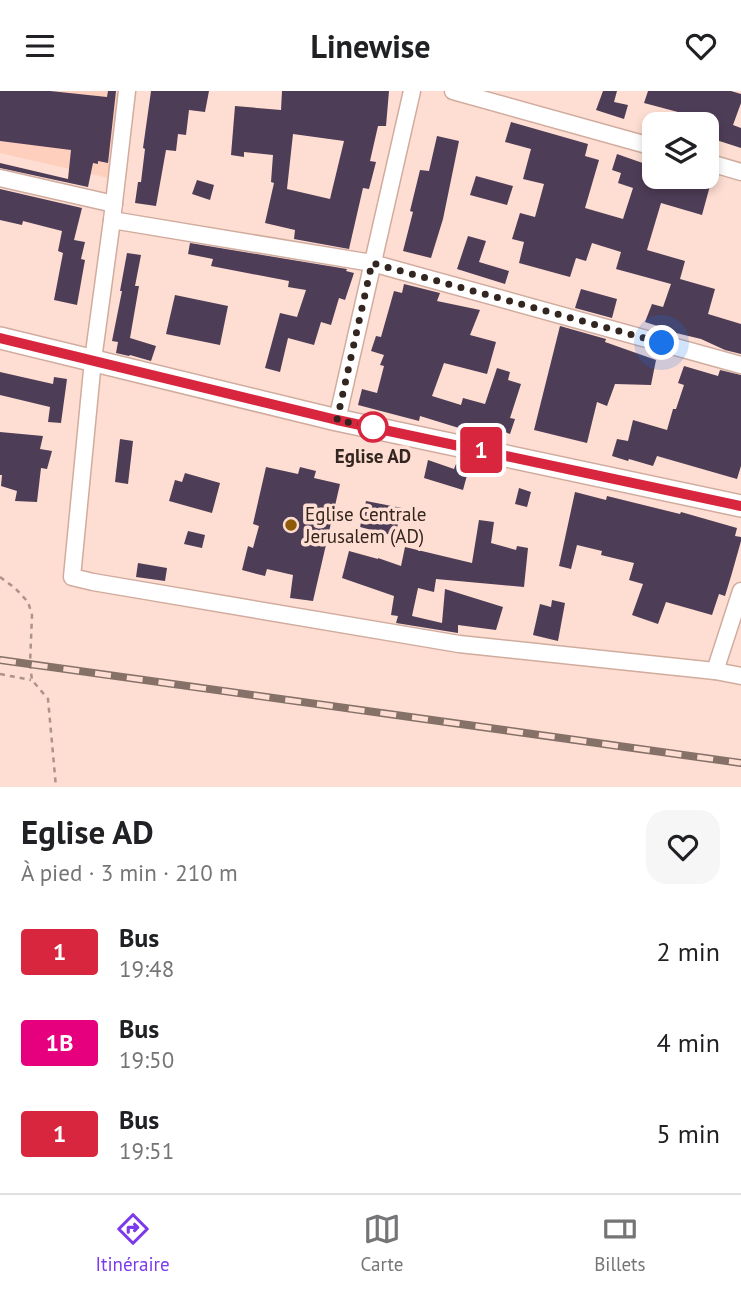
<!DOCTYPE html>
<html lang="fr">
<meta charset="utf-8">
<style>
body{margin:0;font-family:"PT Sans",sans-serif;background:#f6f6f6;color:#202124;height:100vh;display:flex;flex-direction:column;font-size:26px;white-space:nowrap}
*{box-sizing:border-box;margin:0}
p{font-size:23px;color:#757577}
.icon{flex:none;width:38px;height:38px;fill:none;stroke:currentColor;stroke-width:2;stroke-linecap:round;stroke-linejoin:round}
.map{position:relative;height:696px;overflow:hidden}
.side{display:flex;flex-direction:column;background:#fff;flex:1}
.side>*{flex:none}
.badge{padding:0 14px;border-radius:5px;font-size:24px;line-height:46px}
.controls{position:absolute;left:642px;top:21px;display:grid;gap:14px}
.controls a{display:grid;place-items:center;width:77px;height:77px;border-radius:14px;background:#fff;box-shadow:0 4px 10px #0003;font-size:35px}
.you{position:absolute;width:35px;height:35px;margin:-18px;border:5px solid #fff;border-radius:50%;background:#1a73e8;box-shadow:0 0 0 10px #1a73e833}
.map>.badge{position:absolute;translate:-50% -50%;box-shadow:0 0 0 4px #fff}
.round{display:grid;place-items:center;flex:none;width:74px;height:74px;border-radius:21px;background:#f6f6f6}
.summary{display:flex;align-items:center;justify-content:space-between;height:119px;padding:0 21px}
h1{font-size:33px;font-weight:800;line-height:52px}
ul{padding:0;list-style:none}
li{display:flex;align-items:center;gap:21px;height:91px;padding:0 21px}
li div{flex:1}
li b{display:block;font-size:26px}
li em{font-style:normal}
li .badge{min-width:77px;font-weight:700;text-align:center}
header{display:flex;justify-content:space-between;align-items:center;height:91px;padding:0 21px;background:#fff;font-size:32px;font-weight:800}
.dock{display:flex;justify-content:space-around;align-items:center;height:98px;border-top:2px solid #e0e0e0;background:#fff;font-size:19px;color:#757577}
.dock a{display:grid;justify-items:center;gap:4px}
.dock .selected{color:#7c3aed}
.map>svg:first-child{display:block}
</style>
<header><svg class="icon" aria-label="menu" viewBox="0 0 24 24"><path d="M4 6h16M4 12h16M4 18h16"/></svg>Linewise<svg class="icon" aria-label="heart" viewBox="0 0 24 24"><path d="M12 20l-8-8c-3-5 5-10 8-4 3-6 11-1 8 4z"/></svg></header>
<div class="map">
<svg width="741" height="696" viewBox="0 0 741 696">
<rect width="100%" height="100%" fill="#feded2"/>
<path fill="#fecfbd" d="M0,0h123l-10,88 -113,-26z"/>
<g fill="#4e3d57" fill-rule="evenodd">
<path d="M0,0h50l57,6 1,-6h8l-8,72 -10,-2v3l-5,-1 -5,24 -88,-19v-5l68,16 3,-29 -71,-9z"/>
<path d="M151,0h58l-4,21 -16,-2 -3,25 -8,-1 -2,17 -10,-1 -10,56 -21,-3 3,-21h3l4,-33 -2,-1z"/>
<path d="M282,0h107l-3,35h-8l-8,35 6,1 -7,27 -6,-1 -14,61 -55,-10 1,-9 -30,-7 9,-40 -3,-1 2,-27 -29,-3v5l-13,-2 4,-49 46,4zM293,43l51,7 -14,58 -43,-10z"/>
<path d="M603,0h14l-3,11 14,3 -4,14 -28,-9z"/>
<path d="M648,0h83l10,3v9l-8,22 8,3v20l-34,-11v-13h-17l3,-8 -49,-13z"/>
<path d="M511,31l77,22 -3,12 14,4 -14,48 38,11 10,-31 -15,-5 3,-10 -9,-3 5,-16 37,13v10h39l18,5 -9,33 -41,-12 -14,47 38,11 -5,18 35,10 -7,25 33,10v30l-16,-4 -24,-11 -25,-6v-1l-31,-10 7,-18 11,3 8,-23 -55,-15 5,-17 -29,-9 -6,18 -10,-3 -6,19 -51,-14 5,-21 -12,-3 8,-26 15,4 9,-33 -21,-5 8,-30 -26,-7z"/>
<path d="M437,45l22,5 -16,78 -12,39 -28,-7 10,-39 -3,-1 10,-41 9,1z"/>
<path d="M476,85l37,10 -6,19 -37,-10z"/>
<path d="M197,89l17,5 -4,15 -18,-6z"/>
<path d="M0,98l82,19 -8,32 11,2 -4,17 4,1 -8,45 -23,-5 9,-47 -5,-2 4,-20 -39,-10 -1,4 -22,-5z"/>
<path d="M468,145l18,5 -7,21 30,9 -4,13 -48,-15z"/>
<path d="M190,152l157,26 -1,2 8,2 -9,27 -6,-2 -8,27 -10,-3 -7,23 -26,-7 -8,34 -15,-4 15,-55 17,4 9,-27 -18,-3 1,-6 -78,-15 2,-7 -25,-5z"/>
<path d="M127,162l14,2 -6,31h4l-9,52 26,8 -5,15 -21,-6 -1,1 -13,-3 2,-11 -6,-1 10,-50h-2z"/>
<path d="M404,193l36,9 -3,8 43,9 -10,25 26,7 -9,32 -43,-11 -12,33 29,9 2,-7 22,6 12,-36 13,4 -2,8 13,4 -11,34 5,1 -5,15 -13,-5 -3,8 -34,-12 -1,3 -39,-12 -1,5 -61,-16 4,-16 15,4 7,-27 -4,-1 4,-10 -13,-4 5,-15 5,1 13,-46 8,2z"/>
<path d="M581,198l36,10 -5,19 -37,-10z"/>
<path d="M175,204l53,11 -8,39 -54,-11z"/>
<path d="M560,235l46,13 -1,3 51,18 -5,25 -36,-1 -8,22 -10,-4 -10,41 -53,-13z"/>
<path d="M684,275l34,10 2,-6 21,5v91l-4,13 -80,-23 -4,10 -24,-7 -1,2 -16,-5 5,-17 11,2 5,-21 34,10 6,-21h3l8,-24 -6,-2z"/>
<path d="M0,281l53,12 1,-7 13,2 -6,44 -13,-1 2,-15 -50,-12z"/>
<path d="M0,341l43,4 -3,13 12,2 -5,18 -6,-1 -4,34 -22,-1 2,-10 -16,-5 1,-11h-2z"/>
<path d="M120,348l13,2 -5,43 -13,-2z"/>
<path d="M428,369l26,9 2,-5 13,4 -6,22 -39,-12z"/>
<path d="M266,376l32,7 2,-7 16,4 -2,7 26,6 -27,117 -23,-3 3,-23 -26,-6 -2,7 -23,-6 6,-24 5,2 6,-22 -6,-2z"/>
<path d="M185,382l35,10 -8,30 -43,-12 6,-21 7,2z"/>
<path d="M519,397l12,4 -4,15 -12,-3z"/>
<path d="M575,401l31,8 1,-4 73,18 1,-2 56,16 -2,8 6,1v4l-9,32 -7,23 -6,-2 -7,21 -46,-13 -8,22 -26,-9 11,-31 -14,-4 5,-17 -33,-8 1,-4 -25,-6 -6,24 -12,-3z"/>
<path d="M366,410l36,7 -7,28 -35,-9z"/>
<path d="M479,429l15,2 -3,21 25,7 1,-4 11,2 -4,39 -88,-8 -2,13 -16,-4 -6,28 30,7 3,-34 58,18 -7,23 -38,-5v8l-62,-10 2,-7 -7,-1 3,-19 -52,-18 7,-27 29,8v-1l23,8 4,-19 67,16z"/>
<path d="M188,440l17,4 -3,13 -18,-4z"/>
<path d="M138,472l29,5 -2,13 -29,-4z"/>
<path d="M552,509l13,3 -7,38 -25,-6 7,-31 11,3z"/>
</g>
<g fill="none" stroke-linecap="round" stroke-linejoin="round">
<defs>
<g id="street">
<path d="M127,0l-15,129 -19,140 -21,217 21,5 366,62 256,27 26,5"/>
<path d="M453,0l201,56"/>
<path d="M707,71l34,10"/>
<path d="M0,87l114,26"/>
<path d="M112,129l260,43 369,102"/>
<path d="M337,329l75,-329"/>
<path d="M715,580l26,-80"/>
</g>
<path id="secondary" d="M0,247l337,82 404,86"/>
</defs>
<use href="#street" stroke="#d1ac9e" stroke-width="19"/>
<use href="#secondary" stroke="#d1ac9e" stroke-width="24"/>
<g stroke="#ac9389" stroke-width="2.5" stroke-dasharray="5 5" stroke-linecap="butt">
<path d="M0,486l15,11 13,14 4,13 -2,49 2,16 16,19 8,88"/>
<path d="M0,583l31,6"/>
</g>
<use href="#street" stroke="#fff" stroke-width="16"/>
<use href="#secondary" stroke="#fff" stroke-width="21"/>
<defs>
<path id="rail" d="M0,569l741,103"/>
</defs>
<use href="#rail" stroke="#867168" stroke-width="8"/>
<use href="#rail" stroke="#feded2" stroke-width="5" stroke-dasharray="16" stroke-linecap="butt"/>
</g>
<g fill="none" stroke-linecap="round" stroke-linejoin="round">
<defs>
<path id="line" d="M0,247l337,82 404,86"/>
</defs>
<use href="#line" stroke="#fff" stroke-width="16"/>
<use href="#line" stroke="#d7263d" stroke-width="10"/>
<path stroke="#33251f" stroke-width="7" stroke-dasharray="0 12.6" d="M373,336l-36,-7 35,-157 290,80"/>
</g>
<circle fill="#fff" stroke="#d7263d" stroke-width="3.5" cx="373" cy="336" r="14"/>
<circle fill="#8e5b0a" stroke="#feded2" stroke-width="2.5" cx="291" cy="434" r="7"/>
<g text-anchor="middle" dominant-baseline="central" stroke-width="7" stroke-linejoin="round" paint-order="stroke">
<g font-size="19" font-weight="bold" fill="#33251f" stroke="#feded2">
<text x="373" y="365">Eglise AD</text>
</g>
<g font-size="19" fill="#33251f" stroke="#feded2" text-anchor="start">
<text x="305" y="423">Eglise Centrale<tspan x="305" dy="22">Jerusalem (AD)</tspan></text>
</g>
</g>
</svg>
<div class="controls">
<a><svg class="icon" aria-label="layers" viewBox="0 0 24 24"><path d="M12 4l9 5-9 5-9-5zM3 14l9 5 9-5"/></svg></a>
</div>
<div class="you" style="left:662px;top:252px"></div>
<b class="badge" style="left:481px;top:359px;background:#d7263d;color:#fff">1</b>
</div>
<section class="side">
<div class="summary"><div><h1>Eglise AD</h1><p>À pied · 3 min · 210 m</p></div><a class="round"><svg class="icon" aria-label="heart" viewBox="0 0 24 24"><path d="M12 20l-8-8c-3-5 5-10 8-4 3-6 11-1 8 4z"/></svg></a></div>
<ul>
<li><span class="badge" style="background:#d7263d;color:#fff">1</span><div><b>Bus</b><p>19:48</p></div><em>2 min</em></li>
<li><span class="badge" style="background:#e6007e;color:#fff">1B</span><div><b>Bus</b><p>19:50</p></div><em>4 min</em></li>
<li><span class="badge" style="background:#d7263d;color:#fff">1</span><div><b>Bus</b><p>19:51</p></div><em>5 min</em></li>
</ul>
</section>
<nav class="dock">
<a class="selected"><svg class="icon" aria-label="directions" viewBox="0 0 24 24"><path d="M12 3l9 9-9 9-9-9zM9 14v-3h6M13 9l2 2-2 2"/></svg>Itinéraire</a>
<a><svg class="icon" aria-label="map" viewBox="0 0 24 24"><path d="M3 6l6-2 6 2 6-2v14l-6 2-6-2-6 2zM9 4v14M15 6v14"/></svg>Carte</a>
<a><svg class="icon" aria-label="tickets" viewBox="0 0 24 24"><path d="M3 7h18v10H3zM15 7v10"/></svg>Billets</a>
</nav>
